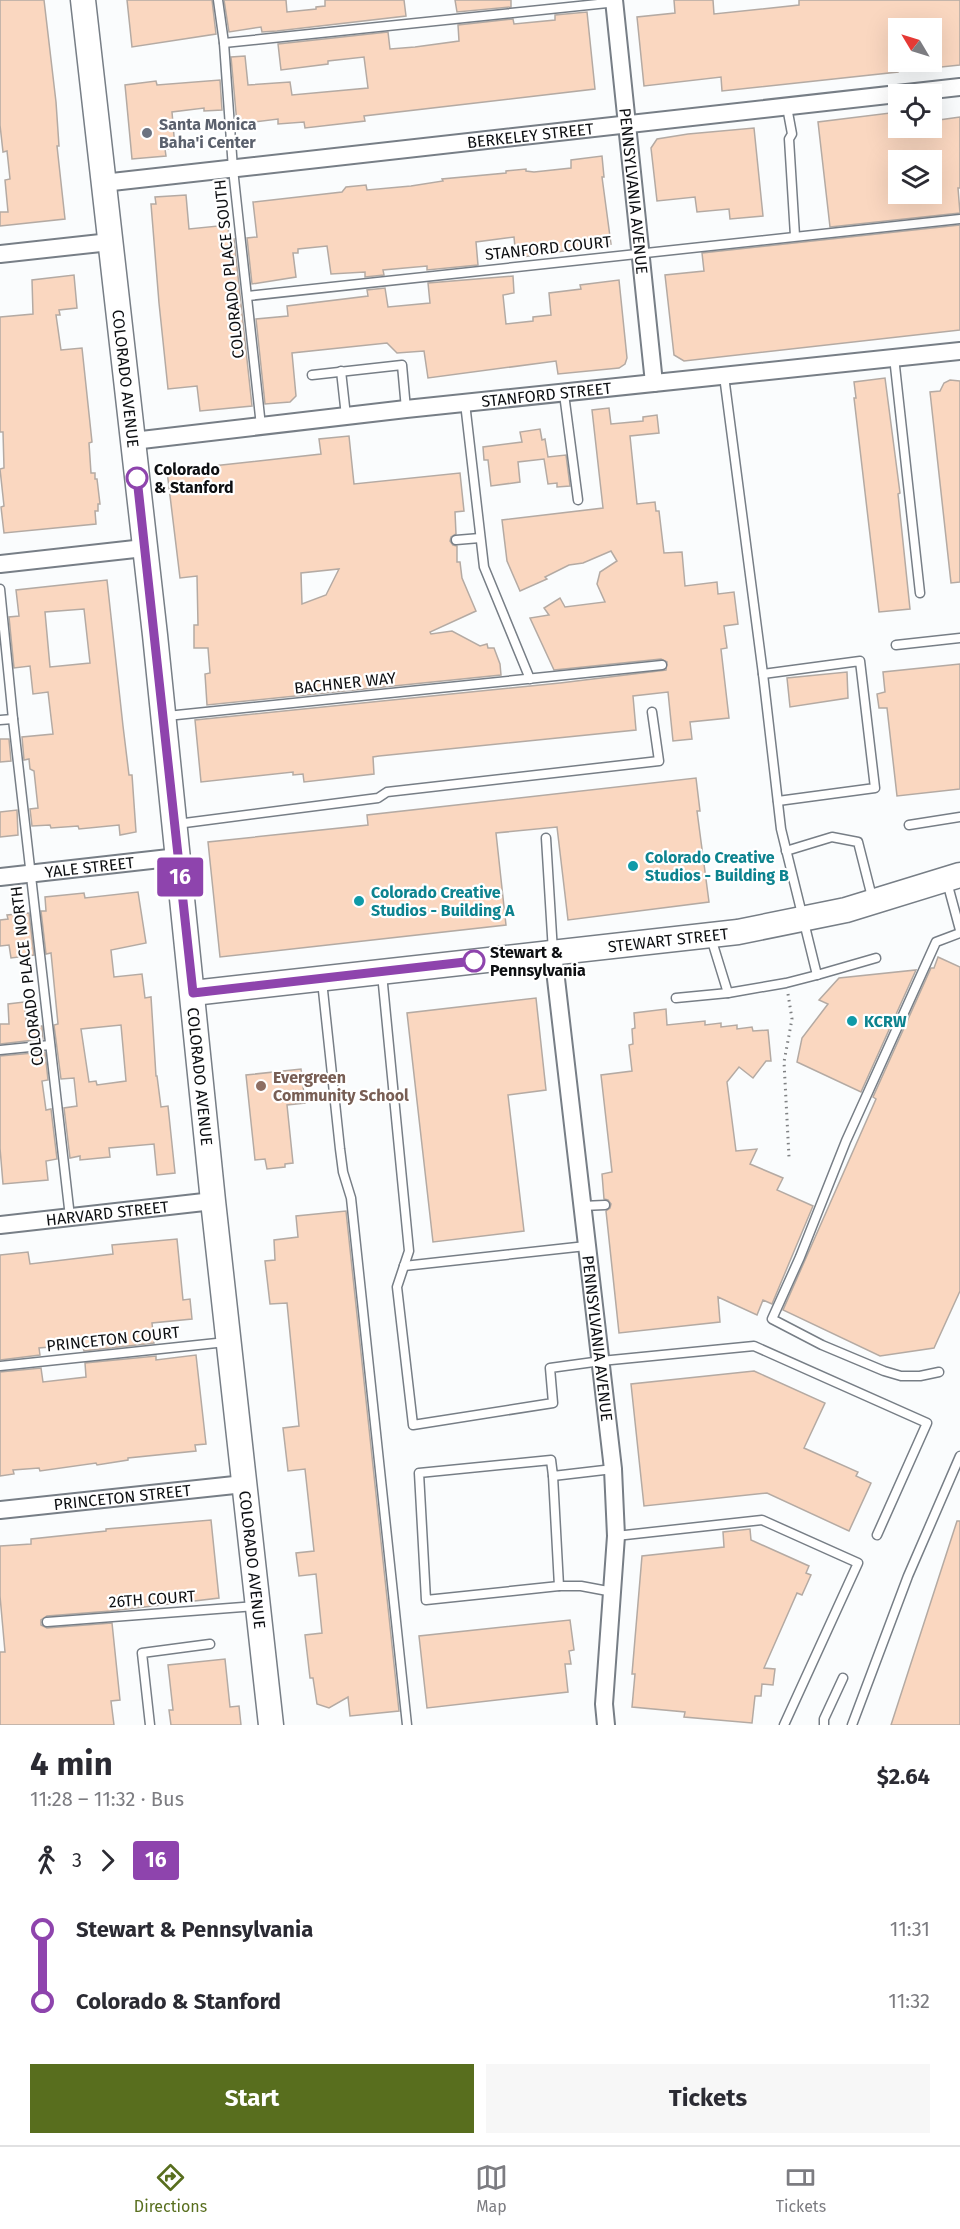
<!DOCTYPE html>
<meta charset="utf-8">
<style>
body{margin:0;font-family:"Fira Sans",sans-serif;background:#f7f7f7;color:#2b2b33;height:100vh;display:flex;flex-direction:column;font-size:22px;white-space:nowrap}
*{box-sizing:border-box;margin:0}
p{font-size:20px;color:#7c7c81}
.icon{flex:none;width:33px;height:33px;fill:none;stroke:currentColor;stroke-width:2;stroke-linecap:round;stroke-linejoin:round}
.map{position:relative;height:1725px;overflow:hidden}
.details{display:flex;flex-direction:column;background:#fff;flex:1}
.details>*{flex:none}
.badge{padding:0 12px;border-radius:4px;font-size:21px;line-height:39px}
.needle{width:39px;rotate:308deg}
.controls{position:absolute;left:888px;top:18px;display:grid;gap:12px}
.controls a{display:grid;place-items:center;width:54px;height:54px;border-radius:0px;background:#fff;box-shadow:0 6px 24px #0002;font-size:30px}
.map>.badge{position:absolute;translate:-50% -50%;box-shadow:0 0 0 3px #fff}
.legs{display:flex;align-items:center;gap:9px;height:66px;padding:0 30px;font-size:20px}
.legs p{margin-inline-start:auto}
.head{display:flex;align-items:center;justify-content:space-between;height:102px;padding:0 30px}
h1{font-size:33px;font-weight:700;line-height:45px}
.button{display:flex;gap:12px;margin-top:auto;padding:12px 30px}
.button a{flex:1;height:69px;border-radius:0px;background:#586e1e;color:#fff;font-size:24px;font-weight:700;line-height:69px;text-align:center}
.button a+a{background:#f7f7f7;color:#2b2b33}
ul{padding:0 30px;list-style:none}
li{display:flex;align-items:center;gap:21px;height:72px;font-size:22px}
li i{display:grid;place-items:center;width:9px;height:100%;margin:0 8px;background:currentColor}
li i::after{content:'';width:15px;height:15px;margin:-8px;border:4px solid;border-radius:50%;background:#fff}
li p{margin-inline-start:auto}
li:first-child i{background:linear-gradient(#0000 50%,currentColor 0)}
li:last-child i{background:linear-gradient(currentColor 50%,#0000 0)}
.tabs{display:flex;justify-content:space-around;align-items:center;height:84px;border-top:2px solid #e1e1e2;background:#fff;font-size:16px;color:#7c7c81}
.tabs a{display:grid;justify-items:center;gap:3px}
.tabs .selected{color:#586e1e}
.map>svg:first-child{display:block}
</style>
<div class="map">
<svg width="960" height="1725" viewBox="0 0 960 1725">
<rect width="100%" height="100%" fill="#fafcfd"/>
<g fill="#fad7c0" stroke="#b4aaa3" stroke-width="1.5" fill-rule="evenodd">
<path d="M0,0h44l12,102 3,44h-2l8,73 -65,7v-14h8l-3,-32 5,-1 -3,-28 -4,1 -3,-27z"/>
<path d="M127,0h85l4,34 -84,13z"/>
<path d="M224,0h62l1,12 29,-3v-2l9,-1v-6h79l2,16 -129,15 -15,1 -1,-5 -32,5z"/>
<path d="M455,0h56v7l-54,5z"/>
<path d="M674,0h39l1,14 85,-9v-5h161v65l-28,3v-40h-34v44l-176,19 -1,-14 -77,9 -7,-69 38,-4z"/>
<path d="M587,12l8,77 -231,27 1,5 -60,7 -1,-6 -26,2v-5l-41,5 -6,-67 14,-1 3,29 42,-3 2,13 76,-7 -4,-31 -36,4v3l-47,6 -3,-26 110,-12 2,17 25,-2 44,-6 -1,-16 55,-6 1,5 41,-4v-5z"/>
<path d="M220,80l2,30 -18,1v-3l-32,4 3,36 -10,1 1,7 -34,3 -7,-74 31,-4 1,4z"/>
<path d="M898,112v16h34v-7l28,-4v71h-2l2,25 -130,14 -12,-105zM898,160h34v34h-34z"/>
<path d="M754,128l9,88 -33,3 -1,-10 -32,3 -2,-15 -38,4 -6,-53 6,-9 31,-5z"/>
<path d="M602,156l2,21h-2l9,67 -95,14 -2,-21 -38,5 2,23 -51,5v-4l-44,4 1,5 -19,2v-5l-34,2 -4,-28 -29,3v4h-5l3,24 -44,7 -5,-46 10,-1 -4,-35 89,-10 4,-5 20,-2 1,5 44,-4 32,-5 -1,-2 64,-6v-2l20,-2v2l8,1 37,-4v-8z"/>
<path d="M186,195l3,34 39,-4 1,15 5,-1 18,167 -52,5 -3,-25 -29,3 -9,-86 -8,-99h5l-1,-7z"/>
<path d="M960,225v105l-276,31 -10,-6 -9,-80 39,-4 -2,-18z"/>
<path d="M74,275l3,33 -18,2 1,5h-4l5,35 21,-2 10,94 -3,1 2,30h4v6h2l3,25h-2v7h-3l1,13 -92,9 -3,-26 3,-1 -4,-37 4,-1 -1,-36h-3v-115l33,-3 -1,-34z"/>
<path d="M513,276l1,17 -11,2 3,29 27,-3v-4l18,-2 -2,-22 32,-4 -1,-4 39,-5 8,78 -2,6 -6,4 -61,6 -2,-13 -128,17 -4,-27 -27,2 -10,-10 -95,10 4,43 -6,6 -25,2 -9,-85 32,-3 -1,-10 81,-10 -1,-6 18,-2 3,19 42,-4 -2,-20z"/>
<path d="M885,378l15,115 -2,1 12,115 -31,3 -25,-214h2l-2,-16z"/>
<path d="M950,380l10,1v201l-9,1 -21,-191 10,-1 4,-8z"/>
<path d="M609,408l2,16 32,-3v-4l14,-2 2,18 -29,3 7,68 18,-2 1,9h3l5,42 18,-1 3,34 32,-4 1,12 16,-2 4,32 -14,2 3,22 -6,1 8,69 -39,4 2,17 -19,2 -5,-49 -35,4 3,34 -257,26 -6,1 1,17 -70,8 -1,-8 -10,1v-3l-92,10 -6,-62 365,-37 106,-13 1,-8 -6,-3 -107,11 -24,-52 19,-3 -5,-7 16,-10 5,9 40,-5 -8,-18 3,-12 17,-11 -6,-10 -28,12 -14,2 -24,12 2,2 -27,12 -13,-30 -5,-41 101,-12 -11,-98z"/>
<path d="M540,429l2,11 3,-1 3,18 18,-2 4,31 -13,1v-4l-9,1 -4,-25 -26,3 2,20 -29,4 -3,-26h-4l-1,-13 39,-5 -2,-10z"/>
<path d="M349,436l5,48 106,-11 4,38 -9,1 1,22 -5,3 -1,4 3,4 4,1v16h3l2,16 14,33 -46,21 1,2 21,-3 28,15 7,-2 1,4h6l6,16 1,11 -294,30 -2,-31 5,-1 -2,-25h-14v-23h4l-1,-49 -17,2 -13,-107 154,-17 -2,-15zM339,569l-13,26 -24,9 -1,-31z"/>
<path d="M107,580l16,146 6,49h3l4,57 -16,3 -1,-10 -40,4 -1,-3 -27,2 -1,-3 -18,1 -2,-17 8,-1 -4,-37 -4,-2 -1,-10 -5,1 -2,-23 31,-3 -5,-42 -15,2 -3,-28 -16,2 -5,-51 10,-1 -3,-26zM84,609l6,54 -40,4 -5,-55z"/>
<path d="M960,664v125l-63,7 -10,-88h-8l-2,-14 8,-2 -2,-20z"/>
<path d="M847,672l1,26 -58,9 -3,-29z"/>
<path d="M0,739h9l2,22 -11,1z"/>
<path d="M696,778l4,33h-3l12,91 -141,18 -11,-93 -61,6 10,92 -286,32 -12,-115 160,-17 -1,-10z"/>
<path d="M17,810l1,25 -18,2v-25z"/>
<path d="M138,892l8,51 -35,7 3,27 28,-3 3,24 6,-1 5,79h1l4,31 7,-1 7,67 -18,2 -3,-31 -45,4 1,9 -30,3v-4l-10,2 -6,-50 13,-2 -3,-28 -13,1 -7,-54 4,-1 -7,-71 -5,1 -5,-43h5l-1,-14 39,-4 1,5zM121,1025l5,56 -29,4 -1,-4 -7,1 -8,-53z"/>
<path d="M29,913l5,42 -23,3 -2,-13 -9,1v-26l8,-1 -1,-4z"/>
<path d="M938,957l22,10v324l-26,57 -54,8 -97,-46 93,-211 -3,-2 58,-129h3z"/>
<path d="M916,970l-55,122 -64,-30 5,-24 26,-34 -9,-4 20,-22z"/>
<path d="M536,998l10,92 -38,5 16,136 -91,11 -26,-229z"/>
<path d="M24,1002l3,24h15l1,13 -43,5v-20h9l-1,-20z"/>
<path d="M666,1009l1,16 38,-4v4l16,-2v4l16,-2v4l15,-2 1,4 15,-1 3,31h-5l-13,17 -14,-11 -12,15 9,69 21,-2 -7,15 33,14 -6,12 36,16 -41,98 -9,-4 -6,15 -39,-18 2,25 -101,11 -13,-122 4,-3 1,-4 -3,-4 -4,-1 -2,-25 10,-2 -11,-97 31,-4 -3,-26 4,-1 -1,-15 3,-1 -1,-15z"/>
<path d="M45,1052l3,28 -6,1 4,29 5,-1 6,50 -11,2 2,19 -45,4 -3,-36v-92z"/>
<path d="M301,1069l4,34 -18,2 6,58 -8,1v3l-18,2 -2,-10 -10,1 -9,-85z"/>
<path d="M346,1211l53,500 -49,5 -2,-19 -19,11 -12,-4 -4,-26h-3l-5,-43 17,-2 -6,-59 -17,2 -3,-23 18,-2 -9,-82 -17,2 -5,-43 16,-2 -12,-123 -17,1 -5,-43 10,-1 -1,-20 24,-3 -2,-21z"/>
<path d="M177,1239l6,61 7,-1 2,20 -40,4 2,20 -70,8 -2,-7 -43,4 1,7 -40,5v-105l28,-3 2,12 83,-10 -1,-9z"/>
<path d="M196,1355l10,89 -11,1 1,6 -68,7v2l-31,5 -1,-2 -56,8 -1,-3 -26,2 1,4 -14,2v-104l41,-4 2,14 43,-5 -1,-14 71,-7v4z"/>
<path d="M754,1371l71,32 -21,45 54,24 -2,4 15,7 -22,48 -82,-38 -123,13 -13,-122z"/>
<path d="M211,1520l8,78 -108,13 -64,5 -6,4v5l6,3 65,-5 8,77 -9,1 3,24h-114v-73h5l-5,-56v-50l31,-2v-5l75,-8v-2z"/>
<path d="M957,1521h3v204h-69z"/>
<path d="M750,1529l1,11 58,26 -3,7 5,2 -9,20 -5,-2 -33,75 11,1 -2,16 -11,-1 -1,12h-6l-3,27 -68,-6 1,-5 -53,-5 3,-33h-3l10,-118 82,-9 -1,-15z"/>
<path d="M570,1620l4,30 -5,1 2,13h-6l3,28 -141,16 -8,-72z"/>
<path d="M225,1659l5,48 9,-1 2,19h-70l-2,-15h4l-5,-45z"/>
</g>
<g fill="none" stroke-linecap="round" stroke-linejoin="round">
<defs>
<g id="lane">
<path d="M218,0l6,43 9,126 28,257"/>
<path d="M224,43l393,-41"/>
<path d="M787,107l5,27 -3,5 6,97"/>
<path d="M248,296l712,-77"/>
<path d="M894,357l26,236"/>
<path d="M341,371l5,45"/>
<path d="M312,375l90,-10 4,44"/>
<path d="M564,394l14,106"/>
<path d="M465,403l19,164 46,112"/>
<path d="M456,540l24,-2"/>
<path d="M0,589l13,130 57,498"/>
<path d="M896,645l64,-7"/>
<path d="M763,674l97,-13 15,127 -97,13"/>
<path d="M167,716l495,-51"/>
<path d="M0,720l13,-1"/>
<path d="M177,824l201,-26 9,-6 272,-31 -7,-49"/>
<path d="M909,825l51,-8"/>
<path d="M546,838l7,114"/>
<path d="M786,851l46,-14 26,5 15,59"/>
<path d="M947,882l13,48"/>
<path d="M711,938l17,55 58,-10 31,-8 -36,-146 -18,-155 -39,-298"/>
<path d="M382,974l27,277 -12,36 16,138 140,-22 -3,-35 51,-7 153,-15 173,77 -50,112"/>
<path d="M817,975l59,-17"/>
<path d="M322,981l18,168 3,23 8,26 56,527"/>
<path d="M676,998l52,-5"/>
<path d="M0,1050l50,-5"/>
<path d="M582,1206l23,-1"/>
<path d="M404,1266l182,-20"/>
<path d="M0,1366l226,-24"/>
<path d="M939,1372l-19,4h-19l-17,-5 -62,-26 -50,-26 28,-62 46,-116 90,-199 24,-9"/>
<path d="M553,1476l6,110"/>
<path d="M616,1536l146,-16 96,43 -74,162"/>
<path d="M613,1592l-32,-6h-22l-133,14 -7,-127 132,-13 2,16 60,-7"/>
<path d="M47,1622l209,-16"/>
<path d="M150,1725l-8,-72 68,-9"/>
<path d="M824,1725v-6l19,-41"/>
<path d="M852,1725l56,-149 52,-120"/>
</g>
<g id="street">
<path id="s1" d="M614,0l40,383"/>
<path id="s2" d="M103,183l857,-96"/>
<path d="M0,254l110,-12"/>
<path id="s3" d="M133,441l273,-32 554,-58"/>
<path d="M0,564l144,-16"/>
<path id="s4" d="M0,877l178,-20"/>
<path id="s5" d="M553,953l60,516 3,67 -12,168 2,21"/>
<path id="s6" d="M0,1225l213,-24"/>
<path id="s7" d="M0,1510l244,-26"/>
</g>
<g id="secondary">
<path id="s8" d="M83,0l72,635 58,566 58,524"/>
<path id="s9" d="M193,993l545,-61 108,-22 114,-35"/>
</g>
</defs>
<use href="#lane" stroke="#777e86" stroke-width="11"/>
<use href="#street" stroke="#777e86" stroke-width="20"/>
<use href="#secondary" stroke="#777e86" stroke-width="27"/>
<path stroke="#7f8183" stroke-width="3" stroke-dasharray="1.5 4.5" stroke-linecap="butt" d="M788,994l4,25 -8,43 5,95"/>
<use href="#lane" stroke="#fff" stroke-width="8"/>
<use href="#street" stroke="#fff" stroke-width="16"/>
<use href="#secondary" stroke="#fff" stroke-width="24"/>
</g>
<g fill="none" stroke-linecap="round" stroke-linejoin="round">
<defs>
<path id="line-1" d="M137,478l56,515 281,-32"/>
</defs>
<use href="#line-1" stroke="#fff" stroke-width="14"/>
<use href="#line-1" stroke="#8e44ad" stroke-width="9"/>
</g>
<circle fill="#6b7280" stroke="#fff" stroke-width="2" cx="147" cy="133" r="6"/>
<g fill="#fff" stroke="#8e44ad" stroke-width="3">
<circle cx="137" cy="478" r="10"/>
<circle cx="474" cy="961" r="10"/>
</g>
<g fill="#0f9aa8" stroke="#fff" stroke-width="2">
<circle cx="633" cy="866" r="6"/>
<circle cx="359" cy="901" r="6"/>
<circle cx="852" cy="1021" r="6"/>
</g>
<circle fill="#8d6e63" stroke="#fff" stroke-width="2" cx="261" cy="1086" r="6"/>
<g text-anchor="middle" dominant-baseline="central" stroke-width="4.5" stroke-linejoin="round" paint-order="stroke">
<g font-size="16" font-weight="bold" fill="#5b616d" stroke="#fff" text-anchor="start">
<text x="159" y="124">Santa Monica<tspan x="159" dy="18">Baha'i Center</tspan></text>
</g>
<g font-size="16" fill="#0d0f12" stroke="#fff">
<text stroke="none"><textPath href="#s2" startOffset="430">BERKELEY STREET</textPath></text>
<text stroke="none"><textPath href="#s1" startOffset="192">PENNSYLVANIA AVENUE</textPath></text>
<text transform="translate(548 248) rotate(-6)">STANFORD COURT</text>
<text transform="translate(229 269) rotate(-96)">COLORADO PLACE SOUTH</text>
<text stroke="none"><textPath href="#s8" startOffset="381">COLORADO AVENUE</textPath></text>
<text stroke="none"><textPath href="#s3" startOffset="416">STANFORD STREET</textPath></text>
<text transform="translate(345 683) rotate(-6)">BACHNER WAY</text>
<text stroke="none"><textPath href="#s4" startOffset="90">YALE STREET</textPath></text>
<text stroke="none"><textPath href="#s9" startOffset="478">STEWART STREET</textPath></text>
<text transform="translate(27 976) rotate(-97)">COLORADO PLACE NORTH</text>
<text stroke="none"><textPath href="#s8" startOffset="1083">COLORADO AVENUE</textPath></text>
<text stroke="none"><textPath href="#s6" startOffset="108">HARVARD STREET</textPath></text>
<text stroke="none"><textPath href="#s5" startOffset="388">PENNSYLVANIA AVENUE</textPath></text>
<text transform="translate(113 1339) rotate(-6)">PRINCETON COURT</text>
<text stroke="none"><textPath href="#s7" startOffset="123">PRINCETON STREET</textPath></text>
<text stroke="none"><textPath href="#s8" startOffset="1569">COLORADO AVENUE</textPath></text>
<text transform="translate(152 1599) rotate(-4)">26TH COURT</text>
</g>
<g font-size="16" font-weight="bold" fill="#0d0f12" stroke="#fff" text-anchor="start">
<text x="154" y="469">Colorado<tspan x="154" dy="18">&amp; Stanford</tspan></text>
<text x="490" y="952">Stewart &amp;<tspan x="490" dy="18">Pennsylvania</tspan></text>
</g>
<g font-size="16" font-weight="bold" fill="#0d838f" stroke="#fff" text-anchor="start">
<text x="645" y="857">Colorado Creative<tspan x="645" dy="18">Studios - Building B</tspan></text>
<text x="371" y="892">Colorado Creative<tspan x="371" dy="18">Studios - Building A</tspan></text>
<text x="864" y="1021">KCRW</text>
</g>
<g font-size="16" font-weight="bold" fill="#785e54" stroke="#fff" text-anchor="start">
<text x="273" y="1077">Evergreen<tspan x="273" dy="18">Community School</tspan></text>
</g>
</g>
</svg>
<div class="controls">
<a><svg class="needle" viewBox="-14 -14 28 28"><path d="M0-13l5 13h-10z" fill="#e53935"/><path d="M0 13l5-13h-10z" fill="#7c7c81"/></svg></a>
<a><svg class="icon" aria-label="locate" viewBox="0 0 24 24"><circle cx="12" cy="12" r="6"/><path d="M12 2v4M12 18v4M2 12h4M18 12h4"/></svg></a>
<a><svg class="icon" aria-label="layers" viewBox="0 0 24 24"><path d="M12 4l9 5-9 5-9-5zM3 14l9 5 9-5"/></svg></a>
</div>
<b class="badge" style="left:180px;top:877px;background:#8e44ad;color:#fff">16</b>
</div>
<section class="details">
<div class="head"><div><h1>4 min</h1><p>11:28 – 11:32 · Bus</p></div><b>$2.64</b></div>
<div class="legs"><svg class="icon" aria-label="walk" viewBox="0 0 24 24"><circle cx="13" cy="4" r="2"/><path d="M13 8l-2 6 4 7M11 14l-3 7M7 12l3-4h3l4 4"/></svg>3<svg class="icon" aria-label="forward" viewBox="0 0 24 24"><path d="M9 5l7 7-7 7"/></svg><b class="badge" style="background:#8e44ad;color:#fff">16</b></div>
<ul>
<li><i style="color:#8e44ad"></i><b>Stewart &amp; Pennsylvania</b><p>11:31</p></li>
<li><i style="color:#8e44ad"></i><b>Colorado &amp; Stanford</b><p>11:32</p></li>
</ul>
<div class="button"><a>Start</a><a>Tickets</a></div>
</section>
<nav class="tabs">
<a class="selected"><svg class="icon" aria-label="directions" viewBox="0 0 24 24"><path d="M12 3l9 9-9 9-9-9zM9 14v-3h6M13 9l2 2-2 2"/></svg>Directions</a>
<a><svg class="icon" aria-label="map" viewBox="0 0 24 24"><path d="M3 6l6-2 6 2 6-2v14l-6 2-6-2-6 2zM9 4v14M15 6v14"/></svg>Map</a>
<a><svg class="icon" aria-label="tickets" viewBox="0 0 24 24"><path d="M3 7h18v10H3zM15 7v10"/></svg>Tickets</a>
</nav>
